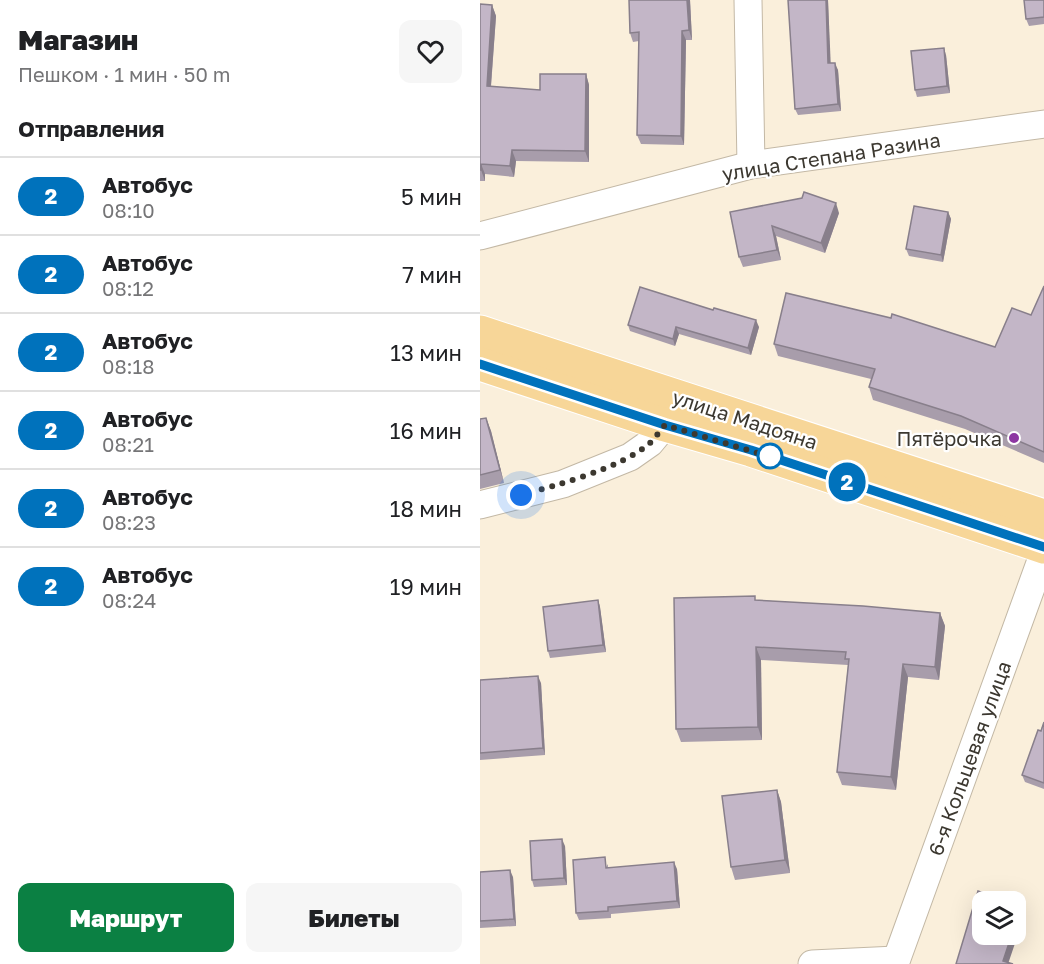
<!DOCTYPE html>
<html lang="ru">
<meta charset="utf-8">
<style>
body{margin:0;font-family:"Golos Text",sans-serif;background:#f6f6f6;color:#202124;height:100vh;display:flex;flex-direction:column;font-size:22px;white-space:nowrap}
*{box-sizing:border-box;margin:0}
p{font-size:20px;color:#757577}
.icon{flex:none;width:33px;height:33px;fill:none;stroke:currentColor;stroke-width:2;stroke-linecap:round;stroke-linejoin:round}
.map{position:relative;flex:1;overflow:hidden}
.sheet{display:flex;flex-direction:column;background:#fff;width:480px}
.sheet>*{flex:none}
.badge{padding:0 12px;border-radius:20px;font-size:21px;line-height:39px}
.tools{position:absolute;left:492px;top:891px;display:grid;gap:12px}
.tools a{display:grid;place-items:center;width:54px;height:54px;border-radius:12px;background:#fff;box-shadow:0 6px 24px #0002;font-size:30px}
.you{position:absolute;width:30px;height:30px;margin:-15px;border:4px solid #fff;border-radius:50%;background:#1a73e8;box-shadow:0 0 0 9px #1a73e833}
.map>.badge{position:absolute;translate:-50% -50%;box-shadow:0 0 0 3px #fff}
h2{padding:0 18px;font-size:22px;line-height:54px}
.round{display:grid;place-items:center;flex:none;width:63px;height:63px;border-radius:12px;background:#f6f6f6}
.overview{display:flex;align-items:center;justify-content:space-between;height:102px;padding:0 18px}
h1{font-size:28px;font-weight:800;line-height:45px}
.button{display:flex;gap:12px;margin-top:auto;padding:12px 18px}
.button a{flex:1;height:69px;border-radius:12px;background:#0b8043;color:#fff;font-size:24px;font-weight:800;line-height:69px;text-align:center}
.button a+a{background:#f6f6f6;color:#202124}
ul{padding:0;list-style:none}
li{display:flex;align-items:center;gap:18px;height:78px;padding:0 18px;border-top:2px solid #e0e0e0}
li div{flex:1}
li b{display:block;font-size:22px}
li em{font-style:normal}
li .badge{min-width:66px;font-weight:700;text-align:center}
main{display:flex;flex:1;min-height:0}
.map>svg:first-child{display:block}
</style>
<main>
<section class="sheet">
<div class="overview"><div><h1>Магазин</h1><p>Пешком · 1 мин · 50 m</p></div><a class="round"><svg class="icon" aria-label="heart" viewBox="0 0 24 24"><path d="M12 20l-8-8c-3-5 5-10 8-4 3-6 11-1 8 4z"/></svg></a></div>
<h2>Отправления</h2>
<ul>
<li><span class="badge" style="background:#0072bc;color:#fff">2</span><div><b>Автобус</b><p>08:10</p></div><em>5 мин</em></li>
<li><span class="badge" style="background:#0072bc;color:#fff">2</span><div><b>Автобус</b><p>08:12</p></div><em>7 мин</em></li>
<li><span class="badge" style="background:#0072bc;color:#fff">2</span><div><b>Автобус</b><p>08:18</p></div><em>13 мин</em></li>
<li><span class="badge" style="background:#0072bc;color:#fff">2</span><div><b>Автобус</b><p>08:21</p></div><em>16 мин</em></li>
<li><span class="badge" style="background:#0072bc;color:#fff">2</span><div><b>Автобус</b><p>08:23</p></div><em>18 мин</em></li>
<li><span class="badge" style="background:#0072bc;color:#fff">2</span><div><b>Автобус</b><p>08:24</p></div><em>19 мин</em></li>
</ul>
<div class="button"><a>Маршрут</a><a>Билеты</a></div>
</section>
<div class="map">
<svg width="564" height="964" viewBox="0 0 564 964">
<rect width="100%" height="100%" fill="#faefdb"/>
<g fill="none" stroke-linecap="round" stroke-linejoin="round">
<defs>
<g id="street">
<path d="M268,0l3,165"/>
<path d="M0,236l271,-71 293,-41"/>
<path d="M0,505l83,-21 67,-27 20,-14 15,-18"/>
<path d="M332,964l84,-4"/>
<path d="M415,964l149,-412"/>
</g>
<g id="primary">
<path d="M0,332l564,184"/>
<path d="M0,364l185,61 86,25 293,97"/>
</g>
</defs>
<use href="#street" stroke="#c3b8a5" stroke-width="29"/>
<use href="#primary" stroke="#fff" stroke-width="35"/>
<use href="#street" stroke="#fff" stroke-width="27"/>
<use href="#primary" stroke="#f7d698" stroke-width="33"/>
</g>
<g fill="#a89dab">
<path d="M149,0h61l2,40h-6l-2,105 -43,-1 -4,-9 2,-94 -6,1 -3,-9z"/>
<path d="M308,0h40l2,63 8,7 3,41 -43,4 -3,-6z"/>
<path d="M564,0v24l-15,2 -3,-7z"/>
<path d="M0,4l12,1 4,11 -5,71 49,3 46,-16 3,11v77l-73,-1 -2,16 -29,-3v7h-5z"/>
<path d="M466,55l4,38 -33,4 -2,-7z"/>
<path d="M250,212l109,1 -14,40 -49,-17 5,24 -38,7 -4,-10z"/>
<path d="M468,212l3,7 -8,43 -34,-6 -3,-7z"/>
<path d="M564,286v177l-79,-34 -92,-29 -4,-13 2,-8 -93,-23 -4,-12 221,3 36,-32z"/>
<path d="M233,310l46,17 -8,28 -72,-21 -4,12 -45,-15 -2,-6z"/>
<path d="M6,418l5,13 13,52 -24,6v-70z"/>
<path d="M118,600l2,7 6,45 -56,6 -2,-7z"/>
<path d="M277,600l183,13 5,13 -6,54 -31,-3 -12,113 -54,-5 -5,-13 11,-107 -87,-5 1,80 -81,2 -5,-13z"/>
<path d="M0,680l61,3 4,72 -65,5z"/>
<path d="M564,722v67l-19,-7 -3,-7z"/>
<path d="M297,790l4,12 9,71 -55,7 -4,-13z"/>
<path d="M85,846l2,39 -33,2 -2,-7z"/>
<path d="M128,864v4l69,1 3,39 -69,6v4l-32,2 -3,-7z"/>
<path d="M0,872l33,5 3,49 -36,2z"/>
</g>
<g fill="#887f8b">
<path d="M207,0h3l2,40 -3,-10z"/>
<path d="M346,0h2l3,70 -3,-7z"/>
<path d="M12,5l4,11 -6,81 -3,-11z"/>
<path d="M202,31l4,9 -2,105 -3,-9z"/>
<path d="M464,48l2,7 4,38 -3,-7z"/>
<path d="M355,63l3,7 3,41 -3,-7z"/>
<path d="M106,74l3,11v77l-4,-11z"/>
<path d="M32,150l4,11 -2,16 -4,-11z"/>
<path d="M1,164l4,10v7l-4,-11z"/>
<path d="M356,203l3,10 -14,40 -4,-10z"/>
<path d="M468,212l3,7 -8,43 -2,-7z"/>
<path d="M292,226l4,10 5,24 -4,-10z"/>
<path d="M276,320l3,7 -8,28 -3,-7z"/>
<path d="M196,327l3,7 -4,12 -2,-7z"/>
<path d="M6,418l5,13 13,52 -4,-13z"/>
<path d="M118,600l2,7 6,45 -3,-7z"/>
<path d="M460,613l5,13 -6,54 -4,-13z"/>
<path d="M276,647l5,13 1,80 -4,-13z"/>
<path d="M423,664l5,13 -12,113 -5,-13z"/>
<path d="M58,676l3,7 4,72 -2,-7z"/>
<path d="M297,790l4,12 9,71 -5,-13z"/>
<path d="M82,839l3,7 2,39 -3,-7z"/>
<path d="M194,862l3,7 3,39 -3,-7z"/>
<path d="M30,870l3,7 3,49 -2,-7z"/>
<path d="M542,905l3,9 -17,50 -5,-3 9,-27h4v-9z"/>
</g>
<g fill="#c3b6c7" stroke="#887f8b" stroke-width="1.5">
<path d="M149,0h58l2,30 -7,1 -1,105 -44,-1 2,-103 -9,1z"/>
<path d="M308,0h38l2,63h7l3,41 -43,5z"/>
<path d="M544,0h20v17l-18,2z"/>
<path d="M0,4l12,1 -5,81 53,4v-16h46l-1,77 -73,-1 -2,16 -29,-2v6h-1z"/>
<path d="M464,48l3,38 -32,4 -4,-39z"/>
<path d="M324,192l32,11 -15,40 -49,-17 5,24 -38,7 -9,-45 72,-14z"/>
<path d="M434,206l34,6 -7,43 -35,-6z"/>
<path d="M564,286v166l-83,-36 -92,-29 6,-18 -101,-25 12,-51 105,25 1,-4 103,33 17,-39 19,7z"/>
<path d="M160,287l73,23 1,-2 42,12 -8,28 -72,-21 -3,12 -45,-14z"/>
<path d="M6,418l14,52 -20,5v-56z"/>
<path d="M275,596v4l108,6 77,7 -5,54 -32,-3 -12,113 -54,-5 12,-113h-4l1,-7 -90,-5 2,80 -82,2 -2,-131z"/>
<path d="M118,600l5,45 -55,6 -5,-44z"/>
<path d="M58,676l5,72 -63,5v-73z"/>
<path d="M564,722v61l-22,-8 16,-45 3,1z"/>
<path d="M297,790l8,70 -54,7 -9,-71z"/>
<path d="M82,839l2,39 -32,2 -2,-39z"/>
<path d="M125,857l1,11 68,-6 3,39 -69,6v4l-32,2 -3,-53z"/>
<path d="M30,870l4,49 -34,2v-49z"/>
<path d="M498,891l32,11h-28v32h30l-9,27 10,3h-57z"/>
<path d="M536,903l6,2 -6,20z"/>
</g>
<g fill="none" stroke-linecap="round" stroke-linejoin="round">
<defs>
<path id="line" d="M0,364l185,61 86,25 293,97"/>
</defs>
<use href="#line" stroke="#fff" stroke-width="14"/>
<use href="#line" stroke="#0072bc" stroke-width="9"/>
<path stroke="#3c3830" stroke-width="6" stroke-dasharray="0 10.8" d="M41,495c37,-10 100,-27 129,-52 5,-5 10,-12 15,-18l109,33 -4,-2"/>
</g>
<circle fill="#8d36a2" stroke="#fff" stroke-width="2" cx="534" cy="438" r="6"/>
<circle fill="#fff" stroke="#0072bc" stroke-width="3" cx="290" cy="456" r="12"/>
<g text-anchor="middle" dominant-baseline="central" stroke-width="4.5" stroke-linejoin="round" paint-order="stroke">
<g font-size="20" fill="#3c3830" stroke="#fff">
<text transform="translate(351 156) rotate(-9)">улица Степана Разина</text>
<text transform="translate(265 419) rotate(18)">улица Мадояна</text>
<text transform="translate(489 758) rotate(-70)">6-я Кольцевая улица</text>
</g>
<g font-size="20" fill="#3c3830" stroke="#fff" text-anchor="end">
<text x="522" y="438">Пятёрочка</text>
</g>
</g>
</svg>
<div class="tools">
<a><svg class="icon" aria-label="layers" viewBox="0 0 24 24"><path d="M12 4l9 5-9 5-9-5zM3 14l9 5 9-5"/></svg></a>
</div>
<div class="you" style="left:41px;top:495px"></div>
<b class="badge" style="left:367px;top:482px;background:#0072bc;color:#fff">2</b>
</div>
</main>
